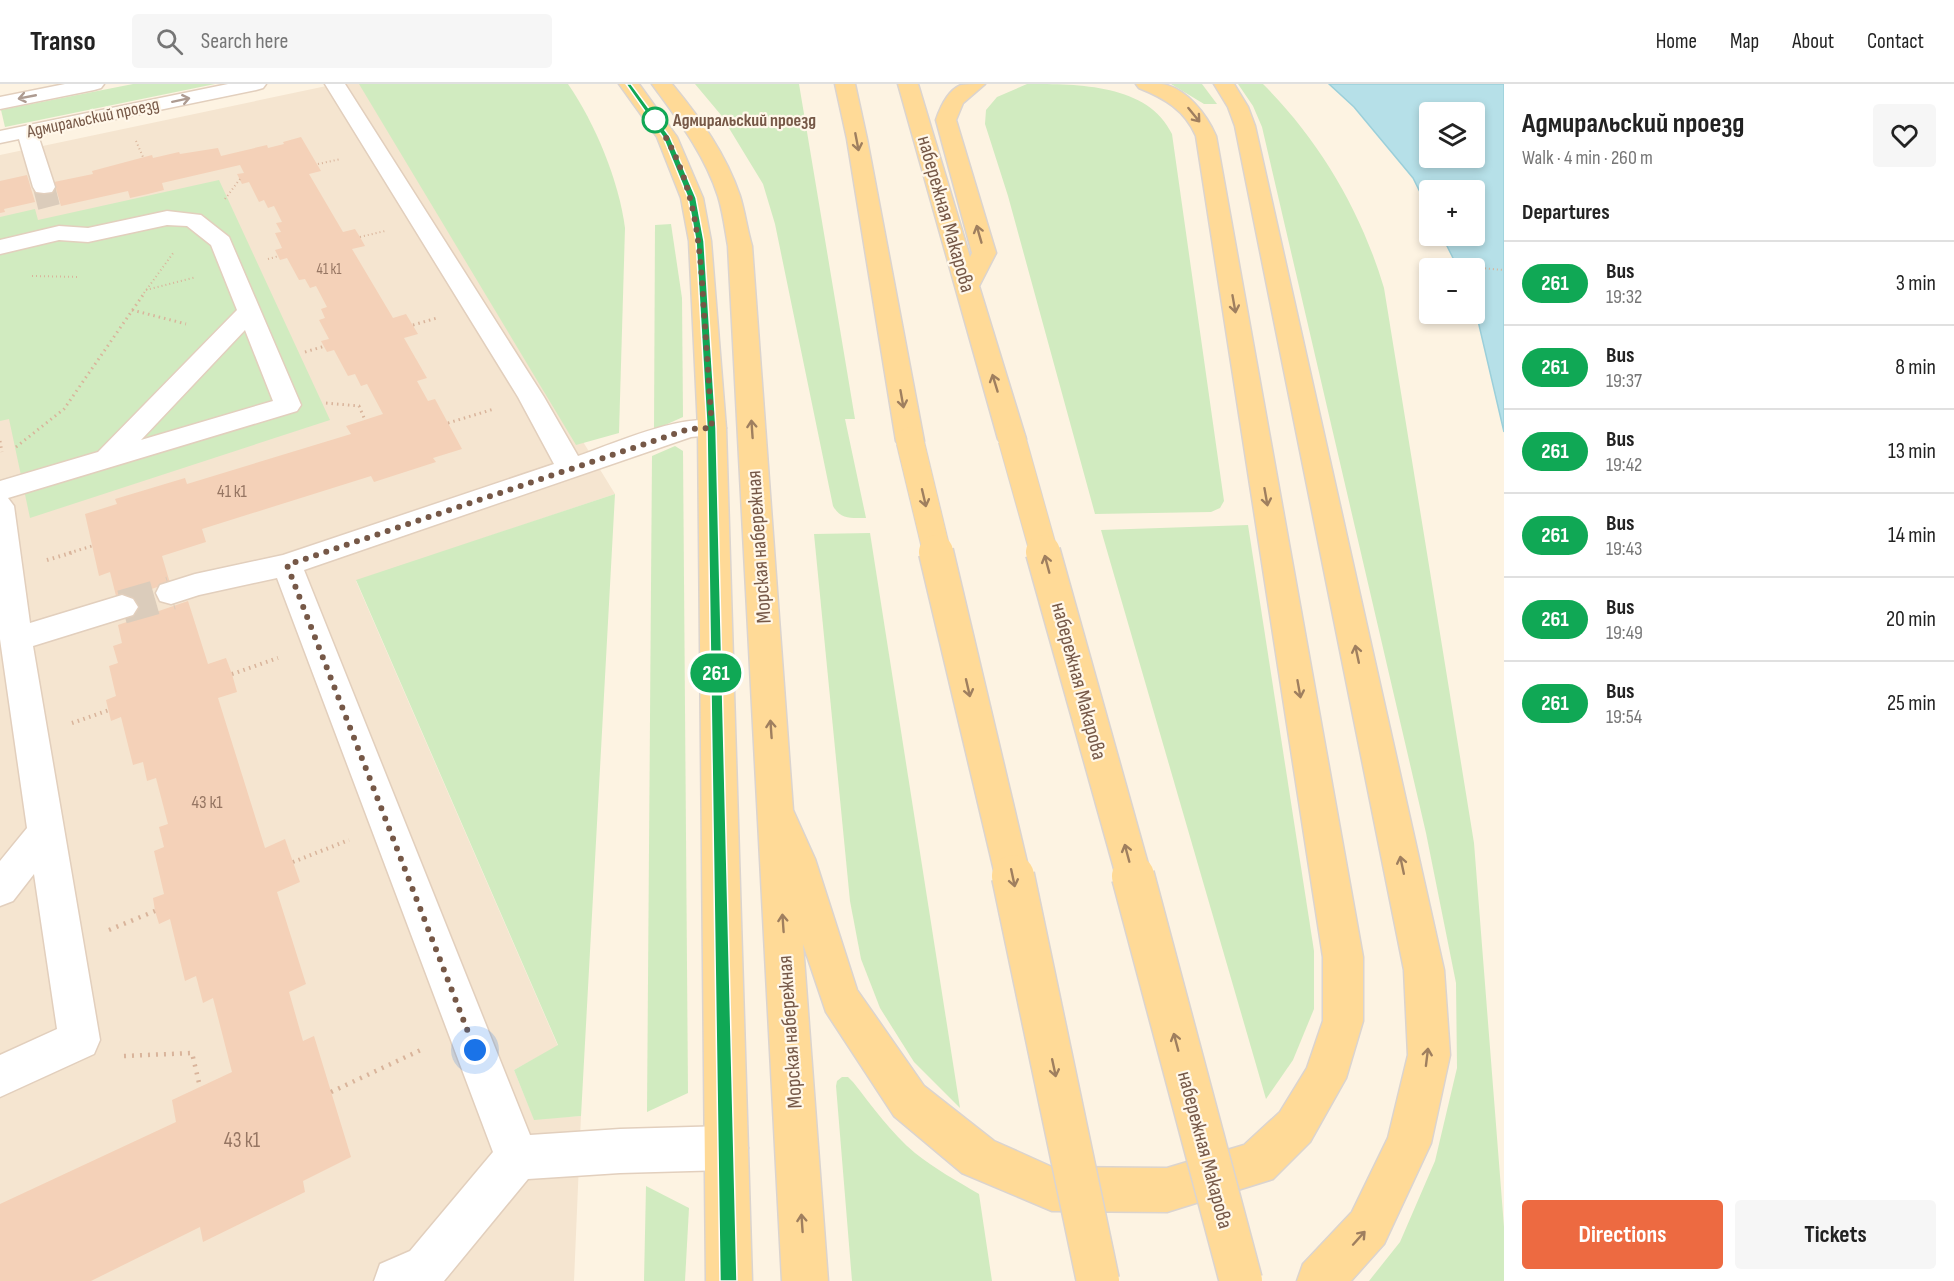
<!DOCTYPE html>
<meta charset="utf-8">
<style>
body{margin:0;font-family:"Sofia Sans Condensed",sans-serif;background:#f6f6f6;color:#222;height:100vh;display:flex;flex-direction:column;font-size:22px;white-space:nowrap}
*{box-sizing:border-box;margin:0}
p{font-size:20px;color:#767676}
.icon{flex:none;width:33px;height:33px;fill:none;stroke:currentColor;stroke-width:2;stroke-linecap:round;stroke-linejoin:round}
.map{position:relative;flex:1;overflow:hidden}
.panel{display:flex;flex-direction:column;background:#fff;width:450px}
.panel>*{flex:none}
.badge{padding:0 12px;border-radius:20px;font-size:21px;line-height:39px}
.controls{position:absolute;left:1419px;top:18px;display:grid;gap:12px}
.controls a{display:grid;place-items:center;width:66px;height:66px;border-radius:6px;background:#fff;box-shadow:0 3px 9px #0003;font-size:30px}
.you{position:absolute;width:30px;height:30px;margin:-15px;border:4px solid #fff;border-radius:50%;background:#1a73e8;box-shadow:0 0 0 9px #1a73e833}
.map>.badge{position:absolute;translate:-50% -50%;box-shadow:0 0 0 3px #fff}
h2{padding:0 18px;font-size:22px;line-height:54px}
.round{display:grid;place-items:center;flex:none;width:63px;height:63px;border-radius:6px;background:#f6f6f6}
.head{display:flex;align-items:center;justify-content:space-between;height:102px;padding:0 18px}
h1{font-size:28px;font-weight:700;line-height:45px}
.primary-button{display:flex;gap:12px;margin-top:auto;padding:12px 18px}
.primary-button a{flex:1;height:69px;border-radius:6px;background:#ed6a41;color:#fff;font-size:24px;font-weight:700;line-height:69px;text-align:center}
.primary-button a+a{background:#f6f6f6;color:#222}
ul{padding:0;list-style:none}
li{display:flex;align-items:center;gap:18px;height:84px;padding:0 18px;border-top:2px solid #e0e0e0}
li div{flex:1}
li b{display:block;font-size:22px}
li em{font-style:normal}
li .badge{min-width:66px;font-weight:700;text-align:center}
header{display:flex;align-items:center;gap:36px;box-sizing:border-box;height:84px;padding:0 30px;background:#fff;border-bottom:2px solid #e0e0e0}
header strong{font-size:28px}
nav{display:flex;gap:33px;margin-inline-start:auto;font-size:21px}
.search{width:420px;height:54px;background:#f6f6f6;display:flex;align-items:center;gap:15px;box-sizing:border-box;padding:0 21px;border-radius:6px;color:#767676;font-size:22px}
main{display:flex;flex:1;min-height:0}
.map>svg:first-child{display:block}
</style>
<header>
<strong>Transo</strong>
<div class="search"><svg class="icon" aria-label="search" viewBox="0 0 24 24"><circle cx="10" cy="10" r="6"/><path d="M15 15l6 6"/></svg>Search here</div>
<nav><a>Home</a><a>Map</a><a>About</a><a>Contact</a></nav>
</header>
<main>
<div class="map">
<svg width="1504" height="1197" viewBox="0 0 1504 1197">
<rect width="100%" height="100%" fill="#fdf3e2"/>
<path fill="#f5e5d0" d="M336,0h28l251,410 -259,87 202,465 -44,24 20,49 47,-3 -7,165h-574v-1126z"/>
<g fill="#d1ebc0">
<path d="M133,0h82l-210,43 -4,-17z"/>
<path d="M359,0h209c27,39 51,97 57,144l-6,205 -43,12z"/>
<path d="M695,0h104l56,335h-10l21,99c-14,0 -25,2 -33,-12l-58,-282 -12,-40 -42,-69z"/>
<path d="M1027,0c52,0 121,0 145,50l52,367 -4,7 -9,4 -116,2 -87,-318 -23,-72 1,-14 11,-13z"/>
<path d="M1171,0h31l15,20h-13z"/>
<path d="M1238,0h25c57,57 98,127 121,204l90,555 30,384v54h-135l31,-39 35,-81 22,-93 -1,-85 -30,-150 -164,-706 -9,-21z"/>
<path d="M219,96l111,240 -300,98 -21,-99 -9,2v-204l35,-8 3,11z"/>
<path d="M671,140l11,74 1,119 -29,13 1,-205z"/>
<path d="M675,362l8,5 5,642 -41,19 5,-656z"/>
<path d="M615,410l-34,622 -47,4 -20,-50 44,-25 -202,-465z"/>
<path d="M1248,441l66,426v58l-21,51 -27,39 -165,-569z"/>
<path d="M870,449l90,575 -46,-46 -34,-54 -19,-49 -11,-58 -36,-367z"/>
<path d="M842,993h6l5,5c19,24 38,51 62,71 20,16 42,28 64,41l13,87h-140l-16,-195 1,-5z"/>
<path d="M646,1102l43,22 -4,73h-41z"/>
</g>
<path fill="#b6e0e8" stroke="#9bcfda" stroke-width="1.5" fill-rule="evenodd" d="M1329,0h175v348l-29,-124 -1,-40h-16l-16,-32h32v-46h-44l-1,20 -16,-32 -59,-71zM1430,28h44v46h-44z"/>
<g fill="#f4d1b8">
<path d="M301,53l20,34 -12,3 34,58 12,-3 5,8 5,9 -13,3 41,69 13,-4 12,20 -14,4 23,40 -10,3 11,20 7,-2 27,50 -29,9 3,4 -62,20 -3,-6 -169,53 4,13 -44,14 8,27 -53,17 -7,-28 -11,4 -14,-62 32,-10 -2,-5 70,-21 2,6 164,-50 -5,-8 37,-12 -16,-30 -6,2 -6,-12 -7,2 -14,-26 -7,2 -6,-11 8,-2 -10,-19 6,-2 -4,-9 6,-2 -11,-21 -6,2 -5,-9 -6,1 -12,-22 -7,2 -5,-10 7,-2 -7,-15 6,-1 -5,-9 6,-1 -8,-16 -6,2 -4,-8 -5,2 -10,-20 -7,2 -5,-10 7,-1 -4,-8 -78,18 2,7 -16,4 -18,4 -2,-7 -67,15 -7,-24 39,-8 -1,-3 60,-16 1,3 26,-6 1,2 38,-6 3,8 46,-11 1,3 16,-4 -1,-2z"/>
<path d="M27,91l8,27 -31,7 1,3 -5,1v-32z"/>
<path d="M188,517l20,63 18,-6 6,16 5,18 -19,6 47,150 20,-9 15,43 -23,10 29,92 -17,8 14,49 11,-5 37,121 -48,24 2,11 -102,50 -3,-15 -109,54h-91v-77l176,-82 -4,-22 60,-28 -19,-74 -10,5 -7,-27 -11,5 -15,-62 -11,5 -4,-13 -2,-13 11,-4 -10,-43 10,-4 -5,-20 9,-3 -12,-46 -9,3 -4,-19 -10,3 -12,-48 -10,4 -5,-21 10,-4 -7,-30 9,-3 -5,-17 9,-3 -4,-18z"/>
</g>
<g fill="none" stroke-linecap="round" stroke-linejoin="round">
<path stroke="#dbccbb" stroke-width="22" stroke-dasharray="22 10" stroke-linecap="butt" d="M44,103l5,20"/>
<path stroke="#dbccbb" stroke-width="34" stroke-dasharray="34 16" stroke-linecap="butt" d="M122,523l49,-14"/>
<defs>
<g id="minor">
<path d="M65,0h39l-3,4 -7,2 -94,19v-12z"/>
<path d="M228,0h38l-3,4 -7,2 -218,45 17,52 -3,5 -8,1 -8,-1 -3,-5 -14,-48 -19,4v-12z"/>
<path d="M325,0h20l199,313 34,59c38,-13 105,-44 144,-34l4,6 -4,6 -31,3 -387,133 226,565 90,-6 106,-3 15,7 7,15 -7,15 -15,7 -106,3 -92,6 -84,102h-70l6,-17 30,-13 83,-99 -216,-574 -78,17 -28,9 -11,-3 -4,-8 4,-8 35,-11 88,-19 271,-91 -36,-67z"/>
<path d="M167,127l34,4 28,22 72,168 -4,6 -289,87 6,8 16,117 92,-28 11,4 5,8 -5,8 -100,31 67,394 -6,14 -94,43v-42l57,-26 -23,-155 -21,27 -13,5v-45l27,-33 -27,-189v-158l98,-29 139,-142 -26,-65 -24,-19 -20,-1 -79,17 -29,-2 -59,14v-14l59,-14 29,2zM245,246l28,71 -132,39z"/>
</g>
<g id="major">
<path d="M619,0h20l38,53 26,61 8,43 15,187 26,853h-46l-8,-853 -9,-187 -8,-43 -24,-61z"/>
<path d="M652,0h20c28,34 54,70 68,112 5,16 7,33 12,50l41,564 22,49 42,131 67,96 70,55 58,26 115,1 77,-23 36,-33 27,-44 16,-47v-64l-127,-821c-11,-26 -32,-38 -57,-48l-3,-4c8,0 17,0 25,0 25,3 46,31 55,52l147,821v64l-17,57 -36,64 -37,37 -106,33 -115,-1 -90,-38 -68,-57 -68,-104 -23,-68 25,337h-46l-54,-1035c-3,-17 -5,-34 -10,-50 -14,-43 -40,-76 -66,-112z"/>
<path d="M835,0h20l12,55 57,302 -4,6 -10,3 -10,-3 -4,-6 -49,-302z"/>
<path d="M898,0h20l52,173 2,-4 -36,-133c4,-12 12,-30 25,-35 6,-1 17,-1 24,-1l-22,19 -7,17 40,133 -17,33 47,153 -4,6 -10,3 -10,-3 -4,-6z"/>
<path d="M1214,0h20l14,23 7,19 189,844 6,85 -19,88 -47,101 -33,37h-54l6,-17 49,-52 36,-74 20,-83 -4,-85 -169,-844 -7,-19z"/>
</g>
</defs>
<use href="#minor" stroke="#e2cfbd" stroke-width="3"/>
<use href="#major" stroke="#dbd4cf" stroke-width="3"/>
<g stroke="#d9b49b" stroke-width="2" stroke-dasharray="1 3" stroke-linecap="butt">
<path d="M136,57l7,16"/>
<path d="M318,80l23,-5"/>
<path d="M225,115l15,-20"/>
<path d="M360,153l25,-6"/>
<path d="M268,175l11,-3"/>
<path d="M1457,182l47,4"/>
<path d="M32,192l47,1"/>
<path d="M146,206l50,-13"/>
<path d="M144,209l30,-41"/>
</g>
<g stroke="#d9b49b" stroke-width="3" stroke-dasharray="1.5 4" stroke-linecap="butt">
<path d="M132,226l54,14"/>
<path d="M413,241l24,-7"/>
<path d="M305,268l20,-6"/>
<path d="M326,319l33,3 6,14"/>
<path d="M448,339l46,-14"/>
<path d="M0,357l2,11"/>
<path d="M16,363l48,-38 81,-117"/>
<path d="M69,469l23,-7"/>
</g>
<g stroke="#d9b49b" stroke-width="4" stroke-dasharray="1.5 4.5" stroke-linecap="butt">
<path d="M47,476l27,-8"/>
<path d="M232,590l46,-16"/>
<path d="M72,639l37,-13"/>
<path d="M293,778l56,-22"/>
</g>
<g stroke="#d9b49b" stroke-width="4.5" stroke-dasharray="2 6" stroke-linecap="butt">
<path d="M109,846l46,-19"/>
<path d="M124,972l68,-3 8,34"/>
<path d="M331,1008l94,-44"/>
</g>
<use href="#minor" fill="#fff" fill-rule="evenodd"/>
<use href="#major" fill="#ffda97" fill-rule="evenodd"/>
<defs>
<g id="major-bridge-far2">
<path d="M1012,355l32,114"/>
<path d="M910,357l27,112"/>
</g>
<g id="major-bridge-far1">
<path d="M936,468l77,325"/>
<path d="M1043,468l91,325"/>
</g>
<g id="major-bridge">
<path d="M1013,792l85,405"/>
<path d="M1133,792l108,405"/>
</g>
</defs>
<use href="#major-bridge-far2" stroke="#dbd4cf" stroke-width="29" stroke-linecap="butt"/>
<use href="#major-bridge-far1" stroke="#dbd4cf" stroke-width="37" stroke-linecap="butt"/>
<use href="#major-bridge" stroke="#dbd4cf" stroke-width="45" stroke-linecap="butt"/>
<use href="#major-bridge-far2" stroke="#ffda97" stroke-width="27"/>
<use href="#major-bridge-far1" stroke="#ffda97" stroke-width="34"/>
<use href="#major-bridge" stroke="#ffda97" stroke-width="42"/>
</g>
<defs><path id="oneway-shaft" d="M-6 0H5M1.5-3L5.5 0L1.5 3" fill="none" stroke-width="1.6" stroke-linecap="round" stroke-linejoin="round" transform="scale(1.5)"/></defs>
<g stroke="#ad9b91">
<use href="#oneway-shaft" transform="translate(27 13) rotate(169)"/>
<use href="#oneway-shaft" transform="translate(181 16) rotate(-12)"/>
</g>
<g stroke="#9f7f5f">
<use href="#oneway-shaft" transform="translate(1194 31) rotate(51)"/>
<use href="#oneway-shaft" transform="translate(857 58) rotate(79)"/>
<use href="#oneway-shaft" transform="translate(979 150) rotate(-106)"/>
<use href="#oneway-shaft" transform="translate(1234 220) rotate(80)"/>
<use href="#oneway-shaft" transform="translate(995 299) rotate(-107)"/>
<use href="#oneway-shaft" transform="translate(902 315) rotate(80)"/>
<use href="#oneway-shaft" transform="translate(752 345) rotate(-94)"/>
<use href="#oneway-shaft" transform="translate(1266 413) rotate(80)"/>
<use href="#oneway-shaft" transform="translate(924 414) rotate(77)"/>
<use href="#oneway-shaft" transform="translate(1047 480) rotate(-105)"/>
<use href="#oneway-shaft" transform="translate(1357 570) rotate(-102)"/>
<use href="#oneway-shaft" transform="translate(968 604) rotate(77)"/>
<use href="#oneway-shaft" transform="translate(1299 605) rotate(80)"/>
<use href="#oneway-shaft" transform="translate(771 645) rotate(-94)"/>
<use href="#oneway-shaft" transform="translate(1127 769) rotate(-105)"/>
<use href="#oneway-shaft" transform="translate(1402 781) rotate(-102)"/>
<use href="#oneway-shaft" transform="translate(1013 794) rotate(78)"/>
<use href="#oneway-shaft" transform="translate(783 839) rotate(-94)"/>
<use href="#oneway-shaft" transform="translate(1176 958) rotate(-105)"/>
<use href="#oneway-shaft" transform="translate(1427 973) rotate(-83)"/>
<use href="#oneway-shaft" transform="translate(1054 984) rotate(78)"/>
<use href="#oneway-shaft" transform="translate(802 1139) rotate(-94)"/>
<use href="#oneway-shaft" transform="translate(1359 1154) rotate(-48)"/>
</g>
<path fill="#10a855" stroke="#fff" stroke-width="1.5" d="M626,0h5l39,53 26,61 8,43 12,187 21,853h-17l-13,-853 -11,-187 -8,-43 -25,-61z"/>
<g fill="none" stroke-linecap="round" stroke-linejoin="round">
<path stroke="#765847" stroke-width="6" stroke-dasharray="0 10.8" d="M475,966l-188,-485 402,-136 23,-1c-3,-38 -5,-77 -8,-115 -4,-70 -8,-133 -49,-193"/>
</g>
<circle fill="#fff" stroke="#10a855" stroke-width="3" cx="655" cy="36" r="12"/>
<g text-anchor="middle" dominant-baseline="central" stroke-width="4.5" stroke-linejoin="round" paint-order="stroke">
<g font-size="15" fill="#967663">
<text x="329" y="185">41 к1</text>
</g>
<g font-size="18" fill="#765847" stroke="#fff7e9">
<text transform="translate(93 34) rotate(-12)">Адмиральский проезд</text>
</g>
<g font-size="18" font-weight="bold" fill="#765847" stroke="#fff7e9" text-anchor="start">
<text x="673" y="36">Адмиральский проезд</text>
</g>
<g font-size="18" fill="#967663">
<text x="232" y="407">41 к1</text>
<text x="207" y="718">43 к1</text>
</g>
<g font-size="21" fill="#765847" stroke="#fff7e9">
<text transform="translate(946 130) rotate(74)">набережная Макарова</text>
<text transform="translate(759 463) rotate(-94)">Морская набережная</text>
<text transform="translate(1079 597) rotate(75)">набережная Макарова</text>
<text transform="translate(790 948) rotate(-94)">Морская набережная</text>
<text transform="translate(1205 1066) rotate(75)">набережная Макарова</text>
</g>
<g font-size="21" fill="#967663">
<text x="242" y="1056">43 к1</text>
</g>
</g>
</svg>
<div class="controls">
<a><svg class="icon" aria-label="layers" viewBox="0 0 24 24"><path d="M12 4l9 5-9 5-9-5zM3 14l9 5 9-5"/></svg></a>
<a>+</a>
<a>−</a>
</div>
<div class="you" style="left:475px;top:966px"></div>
<b class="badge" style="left:716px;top:589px;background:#10a855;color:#fff">261</b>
</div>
<section class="panel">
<div class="head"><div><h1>Адмиральский проезд</h1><p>Walk · 4 min · 260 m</p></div><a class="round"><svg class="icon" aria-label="heart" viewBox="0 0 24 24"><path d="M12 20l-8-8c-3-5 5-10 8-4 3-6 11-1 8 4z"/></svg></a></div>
<h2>Departures</h2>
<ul>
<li><span class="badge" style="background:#10a855;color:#fff">261</span><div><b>Bus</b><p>19:32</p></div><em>3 min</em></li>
<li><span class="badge" style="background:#10a855;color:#fff">261</span><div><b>Bus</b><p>19:37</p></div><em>8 min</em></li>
<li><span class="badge" style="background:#10a855;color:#fff">261</span><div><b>Bus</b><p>19:42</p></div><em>13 min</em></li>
<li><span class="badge" style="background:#10a855;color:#fff">261</span><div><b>Bus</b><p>19:43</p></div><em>14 min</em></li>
<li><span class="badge" style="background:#10a855;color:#fff">261</span><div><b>Bus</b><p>19:49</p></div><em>20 min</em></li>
<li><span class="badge" style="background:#10a855;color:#fff">261</span><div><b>Bus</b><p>19:54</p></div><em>25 min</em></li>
</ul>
<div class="primary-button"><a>Directions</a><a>Tickets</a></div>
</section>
</main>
